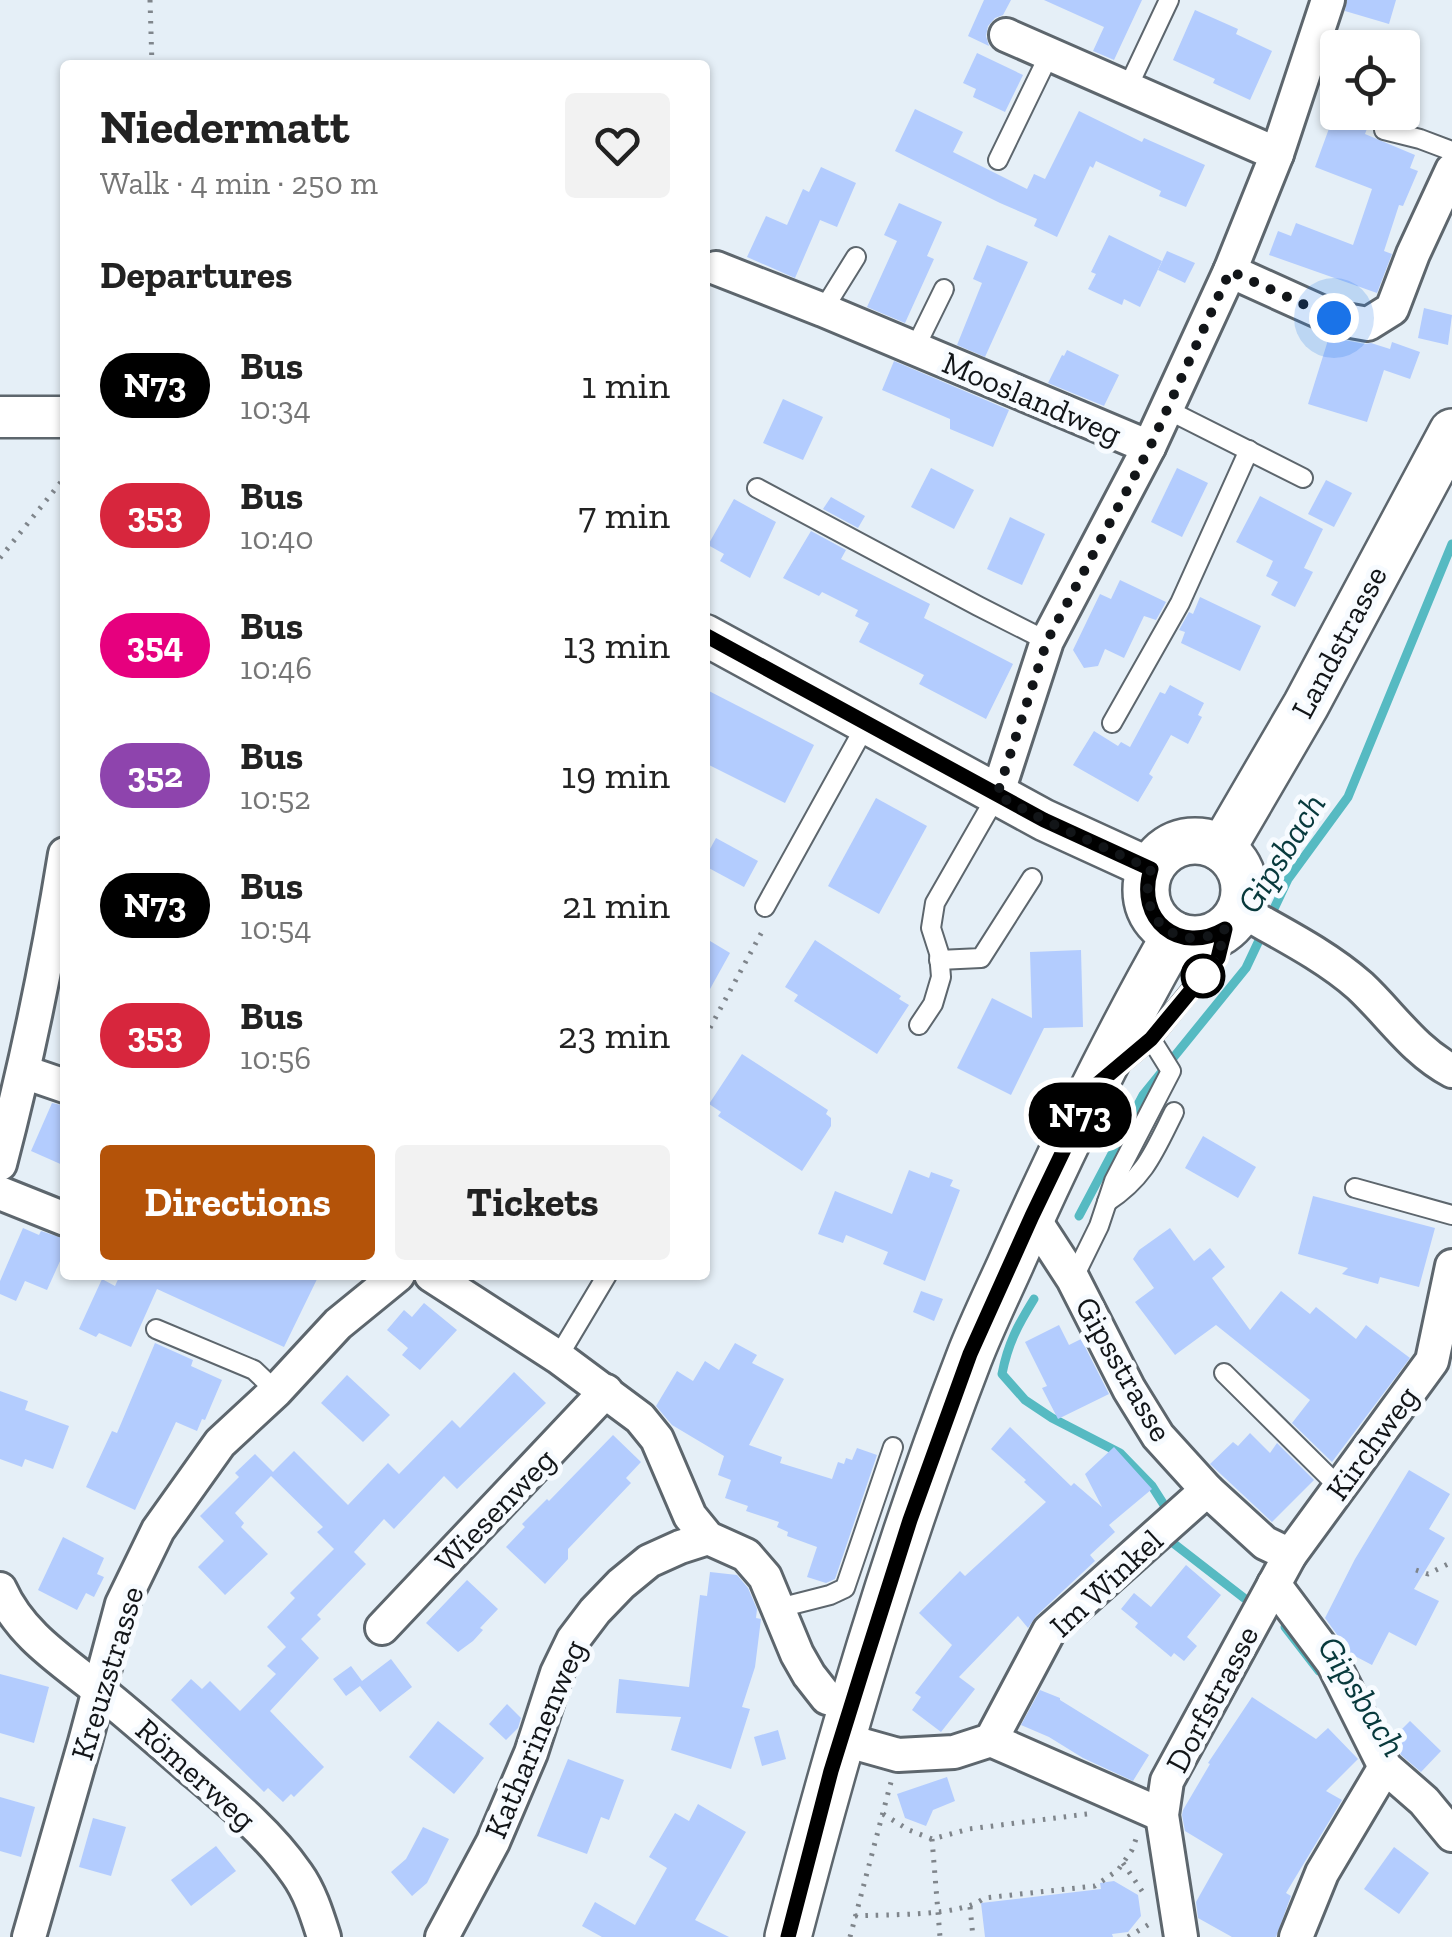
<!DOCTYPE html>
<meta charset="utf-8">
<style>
body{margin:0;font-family:"Zilla Slab",serif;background:#f2f2f2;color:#222;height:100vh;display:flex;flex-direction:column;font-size:38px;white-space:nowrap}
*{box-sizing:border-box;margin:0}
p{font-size:32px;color:#767676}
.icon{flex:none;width:55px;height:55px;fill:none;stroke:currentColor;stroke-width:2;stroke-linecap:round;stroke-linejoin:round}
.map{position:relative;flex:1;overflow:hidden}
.panel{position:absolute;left:60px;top:60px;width:650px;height:1220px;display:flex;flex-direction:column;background:#fff;border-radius:10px;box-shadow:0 2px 8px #0004}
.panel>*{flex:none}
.badge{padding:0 20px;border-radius:32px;font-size:35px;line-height:65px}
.buttons{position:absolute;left:1320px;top:30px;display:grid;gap:20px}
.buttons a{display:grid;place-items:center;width:100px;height:100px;border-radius:10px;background:#fff;box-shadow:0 2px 8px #0004;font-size:50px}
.you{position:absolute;width:50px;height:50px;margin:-25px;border:8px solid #fff;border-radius:50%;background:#1a73e8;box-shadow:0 0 0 15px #1a73e833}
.map>.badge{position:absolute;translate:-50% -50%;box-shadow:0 0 0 5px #fff}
h2{padding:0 40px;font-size:38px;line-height:90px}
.round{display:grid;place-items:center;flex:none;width:105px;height:105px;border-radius:10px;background:#f2f2f2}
.headline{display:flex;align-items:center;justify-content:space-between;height:170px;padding:0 40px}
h1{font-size:48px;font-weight:700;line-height:75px}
.primary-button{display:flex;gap:20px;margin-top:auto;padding:20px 40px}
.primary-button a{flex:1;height:115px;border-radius:10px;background:#b45309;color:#fff;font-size:40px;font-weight:700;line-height:115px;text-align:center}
.primary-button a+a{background:#f2f2f2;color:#222}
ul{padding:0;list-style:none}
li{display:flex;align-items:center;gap:30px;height:130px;padding:0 40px}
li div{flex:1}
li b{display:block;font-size:38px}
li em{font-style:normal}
li .badge{min-width:110px;font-weight:700;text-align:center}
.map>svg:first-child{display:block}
</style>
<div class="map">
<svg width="1452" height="1937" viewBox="0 0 1452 1937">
<rect width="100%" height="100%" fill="#e5eff7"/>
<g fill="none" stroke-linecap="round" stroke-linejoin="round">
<g stroke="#56bac2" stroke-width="9">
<path d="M1079,1216l64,-121 103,-127 42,-89 60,-82 104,-253"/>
<path d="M1034,1299c-16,26 -26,44 -32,75l23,26 27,18 68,35 32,33 14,22"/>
<path d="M1173,1543l71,55"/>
<path d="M1285,1627l34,44"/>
</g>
</g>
<g fill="#b3ccfe">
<path d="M984,0h27l-8,15 -8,3 -7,8 -2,10 3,10 -21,-10z"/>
<path d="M1044,0h98l-28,60 -21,-9 11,-24z"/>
<path d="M1347,0h49l-7,24 -44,-13z"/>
<path d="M1195,10l43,19 -2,5 36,17 -22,49 -37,-17 2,-4 -42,-19z"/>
<path d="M977,53l46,22 -18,37 -32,-15 3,-8 -13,-6z"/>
<path d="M915,109l48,23 -10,20 74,37 7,-15 11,5 34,-68 63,31 2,-4 61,27 -19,42 -27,-11 2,-5 -65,-30 -3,7 -3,-2 -33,71 -23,-11 3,-7 -37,-16 -105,-52z"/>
<path d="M1335,112h38l-8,22 50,21 -5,13 8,3 -15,35 -4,-1 -15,46 8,3 -15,39 -108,-38 9,-24 13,5 5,-13 57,22 19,-56 -57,-22z"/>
<path d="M821,167l35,16 -19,44 -17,-7 -25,58 -48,-21 19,-41 21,9 16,-36 6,3z"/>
<path d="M899,203l43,19 -15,34 7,3 -29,64 -38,-16 30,-66 -13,-6z"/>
<path d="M1109,235l53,26 -22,46 -16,-8 -2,6 -34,-16 8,-15 -5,-2z"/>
<path d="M987,245l41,17 -43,95 -28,-12 25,-62 -9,-4z"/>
<path d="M1167,251l28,12 -10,20 -27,-13z"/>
<path d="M1424,308l28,7 -4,30 -30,-7z"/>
<path d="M1329,337l36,7 6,-1 19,6 2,-7 28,10 -10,27 -26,-9 -17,52 -59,-18z"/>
<path d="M1067,350l52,25 -15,31 -56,-23 14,-28 2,1z"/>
<path d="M894,361l115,49 -16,37 -43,-18v-10l-68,-29z"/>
<path d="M783,399l40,18 -20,43 -40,-17z"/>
<path d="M931,468l43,22 -20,39 -43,-22z"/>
<path d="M1177,468l31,15 -26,54 -31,-15z"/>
<path d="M1326,480l26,13 -18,34 -26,-13z"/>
<path d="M1260,496l63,33 -19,39 9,4 -18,35 -24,-12 7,-13 -12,-6 7,-15 -37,-19z"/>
<path d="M831,497l34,19 -7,12 -35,-19z"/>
<path d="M734,499l42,23 -26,56 -30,-17 4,-7 -16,-9z"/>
<path d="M1010,517l35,17 -23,51 -35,-16z"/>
<path d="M811,531l35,19 -5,9 89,45 -6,14 89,46 -27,55 -67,-35 5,-9 -65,-33 10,-19 -14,-7 3,-6 -36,-18 -3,4 -36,-18z"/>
<path d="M1120,580l46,22 -10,18 -12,-4 -20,42 -19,-9 -7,17 -14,2 -11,-18 27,-56 11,5z"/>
<path d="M1200,597l61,29 -21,45 -59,-28 4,-11 -6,-2 10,-18 4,2z"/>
<path d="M1170,685l34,18 -6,12 4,2 -14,27 -17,-9 -22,39 4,3 -15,25 -65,-37 21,-34 24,15 3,-4 9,5 30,-55 5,2z"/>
<path d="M705,689l109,56 -29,58 -80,-40z"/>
<path d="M876,798l51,28 -48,88 -51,-28z"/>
<path d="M716,838l42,23 -14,26 -39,-21v-8z"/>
<path d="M705,938l25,15 -25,45z"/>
<path d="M815,940l86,56 -2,3 10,6 -32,49 -83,-53 4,-6 -13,-8z"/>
<path d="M1081,950l2,77 -39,1 -33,67 -54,-27 35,-70 40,20 -2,-66z"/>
<path d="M742,1054l86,56 -2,4 5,4v8l-29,45 -84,-55 3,-4 -12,-8z"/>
<path d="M52,1103l13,3v60l-34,-15z"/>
<path d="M1203,1136l53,31 -18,31 -53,-30z"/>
<path d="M909,1170l20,8 2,-6 22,8 -3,6 10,4 -35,91 -42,-17 5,-12 -42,-17 -3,8 -25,-9 17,-43 57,23z"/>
<path d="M1313,1196l122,32 -16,59 -39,-10 -2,7 -36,-10 6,-6 -50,-14z"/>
<path d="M23,1228l16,7 2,-4 24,8v11l-18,40 -22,-9 -9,20 -16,-7v-13z"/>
<path d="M1170,1228l24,33 16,-13 15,19 -13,11 38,52 31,-39 29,23 6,-7 40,32 10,-14 44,33 -78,104 -40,-39 18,-23 -94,-75 -41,30 -40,-53 19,-14 -21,-29 6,-9z"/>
<path d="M120,1275h199l-35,72 -127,-58 -26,58 -32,-14 -3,4 -17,-8 23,-50 13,7z"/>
<path d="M921,1291l22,8 -9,22 -21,-9z"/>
<path d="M424,1303l33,27 -37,40 -18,-15 6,-7 -21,-18 17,-20 8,7z"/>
<path d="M1059,1325l10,20 12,-6 28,55 -51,25 -16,-31 5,-2 -22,-44z"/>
<path d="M155,1343l38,17 -2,6 31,14 -17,40 -3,-1 -5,12 -21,-9 -41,88 -49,-23 26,-56 5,2z"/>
<path d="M735,1343l22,12 -5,8 32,16 -35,66 33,12 -2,6 52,16 6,-17 6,2 2,-6 6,2 5,-12 20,7 -42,124 -9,4 -19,-6 10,-30 -30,-11 1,-4 -11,-5 2,-5 -33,-11 2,-5 -23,-8 6,-18 -13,-5 6,-19 -52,-31 -16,-19 21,-35 16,10 12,-20 14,9z"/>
<path d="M514,1372l32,31 -89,86 -13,-13 -50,53 -10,-10 -30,33 12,12 -49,51 4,4 -20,20 18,19 -49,53 54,56 -30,30 -3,-3 -8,8 -15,-14 -4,4 -93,-92 20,-21 11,10 8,-8 30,30 36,-37 -9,-8 19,-19 -19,-20 28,-29 -5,-5 44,-44 -17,-17 6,-5 -52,-51 -36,37 9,10 -3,4 27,27 -43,41 -27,-28 26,-26 -24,-25 39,-39 -4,-4 20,-19 18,18 21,-21 54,54 40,-42 11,11 53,-54 8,8z"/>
<path d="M347,1375l43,40 -27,27 -42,-39z"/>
<path d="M0,1391l28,10 -3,9 44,16 -16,43 -28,-10 -3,8 -22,-8z"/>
<path d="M1010,1427l61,59 3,-3 28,24 -17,-33 29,-27 38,42 -43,36 6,7 -25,23 5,6 -59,55 -8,12 -10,-12 -59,61 16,12 -34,43 -29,-22 9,-13 -6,-4 37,-48 -33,-32 41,-42 5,5 81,-74 -22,-20 2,-2 -35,-31z"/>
<path d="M1250,1433l20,20 7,-10 37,37 -42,42 -62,-58 23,-22 5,4z"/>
<path d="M613,1435l28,27 -15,16 5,5 -63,66v10l-23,25 -39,-37 19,-20 -3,-3 25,-25 2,2z"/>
<path d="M1409,1470l41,24 -21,35 16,9 -31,51 25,12 -23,45 -27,-14 -17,33 -21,-11 -26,-36 30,-59z"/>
<path d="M63,1537l41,21 -7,16 7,3 -10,20 -8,-4 -9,17 -39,-20z"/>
<path d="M1186,1565l35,30 -34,42 10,9 -13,15 -10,-8 -3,4 -36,-30 3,-4 -17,-14 13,-16 17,14z"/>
<path d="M710,1572l27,3 11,13 9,21 -1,9 5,1 -6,48 -13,40 8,2 -19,60 -60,-19 10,-33 -65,-4 3,-34 70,8 11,-92 7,1z"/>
<path d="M467,1580l31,29 -18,19 3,2 -10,11 -15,11 -32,-29z"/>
<path d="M391,1659l21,28 -32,25 -20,-26 -14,10 -13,-17 18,-13 11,15z"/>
<path d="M0,1674l49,13 -15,56 -34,-10z"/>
<path d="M1040,1690l20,8v2l89,55 -16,26 -50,-23 -34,-21 -28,-12z"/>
<path d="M1252,1697l64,42 12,-11 30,31 -32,32 16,9 -56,93 5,3 -15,41h-44l-34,-19 -2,-16 27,-48 -38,-23 -3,-16 1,-5 27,-46 -2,-1z"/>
<path d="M507,1704l14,14 -3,10 -12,12 -17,-16z"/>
<path d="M438,1721l46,37 -30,36 -45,-37z"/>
<path d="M1410,1721l31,30 -20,21 -20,-17 -8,-17z"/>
<path d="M778,1730l8,29 -24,7 -8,-29z"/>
<path d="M568,1759l56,21 -15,40 -8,-3 -14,37 -50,-18z"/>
<path d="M947,1777l8,24 -22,9 -7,16 -21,-8 -8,-24z"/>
<path d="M0,1797l35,10 -14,50 -21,-6z"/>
<path d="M698,1804l48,28 -51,88 34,17h-127l-20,-11 13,-24 40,23 32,-57 -18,-11 26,-44 14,8z"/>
<path d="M93,1818l33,9 -15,49 -32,-9z"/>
<path d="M423,1827l26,12 -22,44 -15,13 -21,-24 15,-13z"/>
<path d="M216,1846l20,25 -45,35 -20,-26z"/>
<path d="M1394,1847l35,26 -30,41 -35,-25z"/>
<path d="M1114,1881l24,14 3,21 -13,16 -16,2 1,3h-128l-4,-34 120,-14 -1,-6z"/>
</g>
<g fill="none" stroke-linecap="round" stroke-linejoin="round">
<defs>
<g id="service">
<path d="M1127,89l42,-89"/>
<path d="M1384,130l36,9 32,12"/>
<path d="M998,160l51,-105"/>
<path d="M823,310l33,-53"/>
<path d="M915,348l29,-59"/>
<path d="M1166,409l137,69"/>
<path d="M757,488l221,118 69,35"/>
<path d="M1112,723l68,-120 69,-153"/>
<path d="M765,907l102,-184"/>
<path d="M939,960l42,-2 51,-80"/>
<path d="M919,1025l14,-21 8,-27 -2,-24 -8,-25 4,-25 62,-108"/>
<path d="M1121,1064l30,-25 66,-81 8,-29"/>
<path d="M1355,1188l97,27"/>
<path d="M1107,1202c38,-25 47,-50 67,-90"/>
<path d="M1073,1279l26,-53 15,-45 57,-110 -20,-32"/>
<path d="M156,1329l98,41 22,21"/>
<path d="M558,1357l49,-82"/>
<path d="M1224,1373l116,115"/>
<path d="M779,1608l51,-13 15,-7 48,-141"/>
</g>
<g id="minor">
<path d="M1006,35l271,119"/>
<path d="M716,268l107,42 326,137"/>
<path d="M1230,271l104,47 34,6 24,-15 21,-55 39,-84"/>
<path d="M997,795l50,-154 102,-194 81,-176 47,-117 51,-154"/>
<path d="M1240,910c40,23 85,45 120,76 31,29 54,65 92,85"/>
<path d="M24,1072l41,14"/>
<path d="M0,1164c27,-103 48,-205 65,-310"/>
<path d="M0,1193l65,26"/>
<path d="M1032,1216l41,63 56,110 29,47 49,54 58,53 25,12"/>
<path d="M431,1275l127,82 82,61 17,21 33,77 18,22 38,17 19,22 32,77 12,21 18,23 24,7"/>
<path d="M1274,1584l59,79 52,104 39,34 28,34"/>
<path d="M0,1589c21,47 63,72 101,103 30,24 58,49 87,74 39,33 80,66 109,108 13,18 20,41 27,63"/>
<path d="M382,1628l224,-237"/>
<path d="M841,1739l57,16 56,-3 37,-12 58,-109 158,-141"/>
<path d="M991,1740l171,75"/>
<path d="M29,1937l56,-195 37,-138 36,-74 62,-87 56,-52 62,-67 60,-49"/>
<path d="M442,1937l51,-95 38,-89 26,-80 16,-33 22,-29 26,-27 28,-23 31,-14 28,-9"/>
<path d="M1181,1937l-19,-122 5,-34 123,-226 142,-194 20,-95"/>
<path d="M1296,1937l26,-64 63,-106"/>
</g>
<g id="tertiary">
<path d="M0,417h65"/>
<path d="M705,635l339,185 107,49"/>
</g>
<g id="secondary">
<circle cx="1195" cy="890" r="49"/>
<path d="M1222,849l84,-144 146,-273"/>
<path d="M788,1937c51,-196 108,-390 181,-579 14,-36 31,-70 46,-104 49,-109 101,-216 160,-319"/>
</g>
</defs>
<use href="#service" stroke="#5d666d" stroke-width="22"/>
<use href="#minor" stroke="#5d666d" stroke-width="38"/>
<use href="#tertiary" stroke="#5d666d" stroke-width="45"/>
<use href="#secondary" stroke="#5d666d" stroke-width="50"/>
<g stroke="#7f858b" stroke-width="5" stroke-dasharray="2.5 8" stroke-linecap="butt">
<path d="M150,0l2,65"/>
<path d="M0,558l65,-81"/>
<path d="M705,1037l59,-109"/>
<path d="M1416,1570l12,4 20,-10"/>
<path d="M883,1814l26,16 23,9 37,-10 118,-15"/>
<path d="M932,1839l8,98"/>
<path d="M1123,1863l21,31"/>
<path d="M970,1907l3,30"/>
<path d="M855,1916c31,-2 107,1 129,-18l111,-12 23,-16 14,-20 4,-11"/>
<path d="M850,1937l41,-155"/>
<path d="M1128,1937l23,-14"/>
</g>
<use href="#service" stroke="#fff" stroke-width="18"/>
<use href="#minor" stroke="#fff" stroke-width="32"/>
<use href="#tertiary" stroke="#fff" stroke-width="40"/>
<use href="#secondary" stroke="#fff" stroke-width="45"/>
</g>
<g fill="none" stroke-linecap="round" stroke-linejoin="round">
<defs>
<path id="line" d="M705,635l339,185 107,49c-16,50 28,87 74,60l-7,29 -67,81 -57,48 -62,129 -62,138 -60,166 -47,148 -32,103 -43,166"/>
</defs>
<use href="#line" stroke="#fff" stroke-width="22"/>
<use href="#line" stroke="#000" stroke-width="15"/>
<path stroke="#121518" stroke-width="10" stroke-dasharray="0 18" d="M1203,976l15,-18 7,-29c-46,27 -90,-10 -74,-60l-107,-49 -47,-25 50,-154 103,-194 80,-176 104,47"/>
</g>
<circle fill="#fff" stroke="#000" stroke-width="5" cx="1203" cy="976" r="20"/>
<g text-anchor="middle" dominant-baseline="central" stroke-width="10" stroke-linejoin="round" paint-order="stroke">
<g font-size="32" fill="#121518" stroke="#f7fbff">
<text transform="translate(1032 398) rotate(23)">Mooslandweg</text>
<text transform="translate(1339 642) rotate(-62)">Landstrasse</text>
<text transform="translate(1124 1369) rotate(60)">Gipsstrasse</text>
<text transform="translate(1372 1443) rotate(-54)">Kirchweg</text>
<text transform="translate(495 1510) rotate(-46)">Wiesenweg</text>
<text transform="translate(1106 1583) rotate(-43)">Im Winkel</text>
<text transform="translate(107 1673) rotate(-73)">Kreuzstrasse</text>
<text transform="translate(1212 1699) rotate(-62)">Dorfstrasse</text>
<text transform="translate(535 1739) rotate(-67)">Katharinenweg</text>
<text transform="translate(196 1774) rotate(42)">Römerweg</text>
</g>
<g font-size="35" font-style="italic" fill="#07393c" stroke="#f7fbff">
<text transform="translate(1281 853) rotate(-58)">Gipsbach</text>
<text transform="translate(1362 1696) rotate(58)">Gipsbach</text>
</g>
</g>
</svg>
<div class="buttons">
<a><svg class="icon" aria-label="locate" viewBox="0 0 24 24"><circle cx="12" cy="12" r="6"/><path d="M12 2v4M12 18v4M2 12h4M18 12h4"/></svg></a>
</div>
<div class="you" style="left:1334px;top:318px"></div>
<b class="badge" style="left:1080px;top:1115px;background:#000;color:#fff">N73</b>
<section class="panel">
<div class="headline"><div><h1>Niedermatt</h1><p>Walk · 4 min · 250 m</p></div><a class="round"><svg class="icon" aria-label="heart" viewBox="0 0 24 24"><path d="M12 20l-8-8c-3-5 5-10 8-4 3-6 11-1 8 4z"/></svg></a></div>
<h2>Departures</h2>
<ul>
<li><span class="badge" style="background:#000;color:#fff">N73</span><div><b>Bus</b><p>10:34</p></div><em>1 min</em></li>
<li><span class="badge" style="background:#d7263d;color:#fff">353</span><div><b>Bus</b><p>10:40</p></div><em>7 min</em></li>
<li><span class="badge" style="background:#e6007e;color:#fff">354</span><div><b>Bus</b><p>10:46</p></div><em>13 min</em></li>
<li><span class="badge" style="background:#8e44ad;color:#fff">352</span><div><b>Bus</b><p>10:52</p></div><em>19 min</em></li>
<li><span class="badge" style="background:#000;color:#fff">N73</span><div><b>Bus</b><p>10:54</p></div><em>21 min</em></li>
<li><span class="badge" style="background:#d7263d;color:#fff">353</span><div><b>Bus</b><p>10:56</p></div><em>23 min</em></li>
</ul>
<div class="primary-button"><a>Directions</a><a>Tickets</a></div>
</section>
</div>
